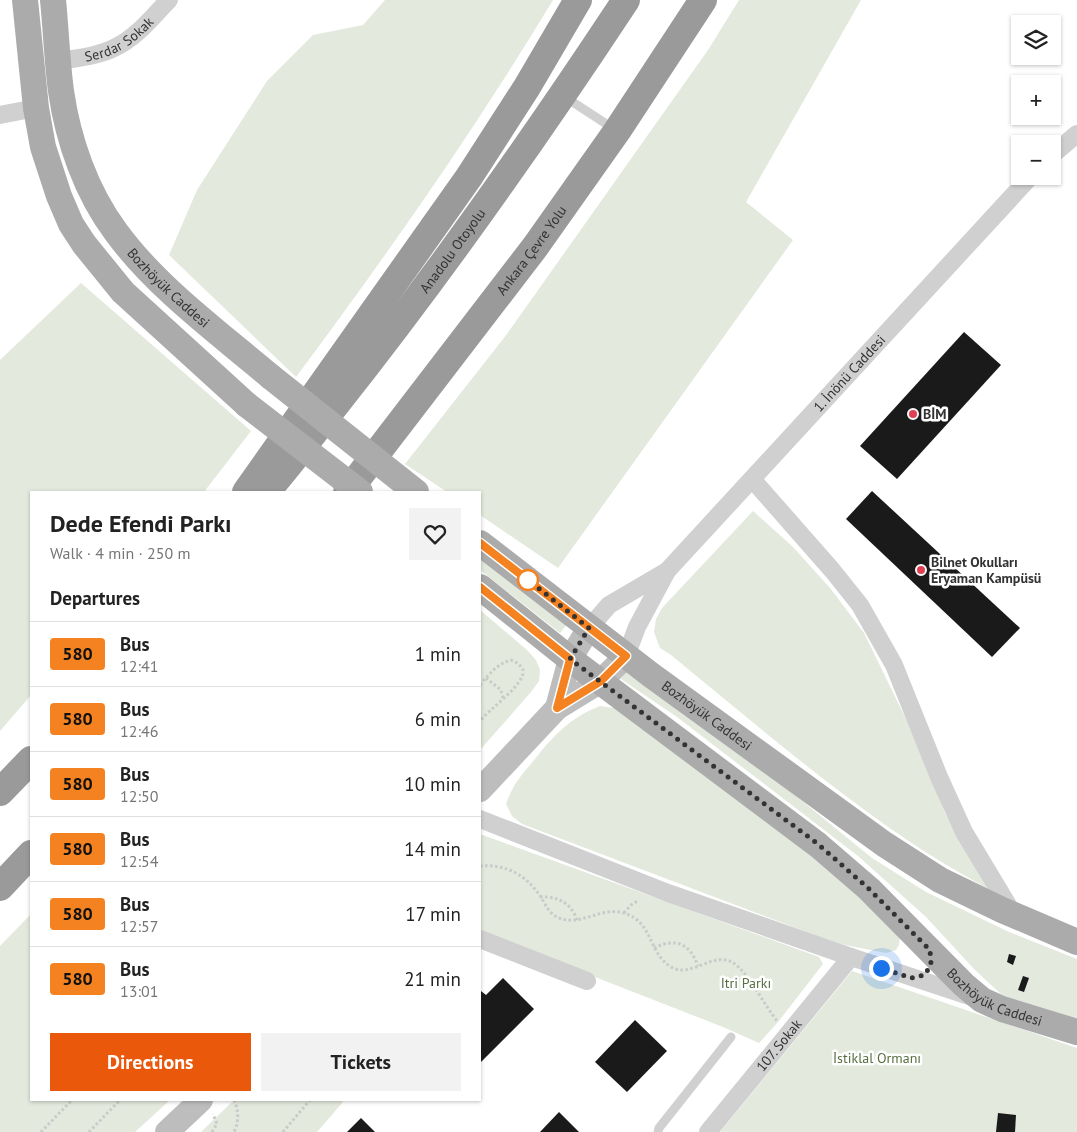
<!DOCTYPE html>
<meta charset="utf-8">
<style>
body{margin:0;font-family:"PT Sans",sans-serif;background:#f2f2f2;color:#222;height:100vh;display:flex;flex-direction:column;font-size:19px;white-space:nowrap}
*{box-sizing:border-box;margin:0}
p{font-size:16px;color:#767676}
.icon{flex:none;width:28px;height:28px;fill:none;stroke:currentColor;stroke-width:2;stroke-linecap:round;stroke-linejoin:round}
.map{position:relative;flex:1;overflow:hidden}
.details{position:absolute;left:30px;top:491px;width:451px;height:610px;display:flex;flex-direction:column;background:#fff;border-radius:0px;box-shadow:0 1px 4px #0004}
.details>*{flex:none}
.badge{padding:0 10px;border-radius:4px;font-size:18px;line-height:32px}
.tools{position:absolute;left:1011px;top:15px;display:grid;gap:10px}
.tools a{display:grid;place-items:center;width:50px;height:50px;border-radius:0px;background:#fff;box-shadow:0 1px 4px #0004;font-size:25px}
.you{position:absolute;width:25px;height:25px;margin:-12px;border:4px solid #fff;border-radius:50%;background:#1a73e8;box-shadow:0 0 0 8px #1a73e833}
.map>.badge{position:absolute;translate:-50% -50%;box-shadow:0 0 0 2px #fff}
h2{padding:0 20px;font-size:19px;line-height:45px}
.round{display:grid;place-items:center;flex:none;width:52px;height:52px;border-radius:0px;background:#f2f2f2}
.headline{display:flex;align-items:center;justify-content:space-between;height:85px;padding:0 20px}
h1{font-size:24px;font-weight:700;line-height:38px}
.action{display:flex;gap:10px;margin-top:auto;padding:10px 20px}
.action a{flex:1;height:58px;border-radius:0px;background:#ea580c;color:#fff;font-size:20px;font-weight:700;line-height:58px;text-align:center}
.action a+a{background:#f2f2f2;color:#222}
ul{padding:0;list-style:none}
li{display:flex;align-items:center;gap:15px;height:65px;padding:0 20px;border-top:1px solid #e0e0e0}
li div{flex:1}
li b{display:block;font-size:19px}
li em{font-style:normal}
li .badge{min-width:55px;font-weight:700;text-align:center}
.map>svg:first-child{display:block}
</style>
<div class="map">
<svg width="1077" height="1132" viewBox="0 0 1077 1132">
<rect width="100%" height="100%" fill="#fff"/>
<g fill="#e3e9dc">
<path d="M385,0h168c-79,131 -166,255 -257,377l-127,-122 28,-65 70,-109 46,-46 50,-10z"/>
<path d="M739,0h122l-115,202 47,38 -235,328 -78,-53v-23h-33l-42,-28 102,-130 201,-284z"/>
<path d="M81,283l170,148 -47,61h-173v203l-31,36v-371z"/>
<path d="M753,511l40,36 37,41 34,45 60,123 21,57 43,76c-33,-19 -66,-38 -97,-60 -77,-54 -148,-115 -220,-174l-11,-7 -6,-16 2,-13 6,-11z"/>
<path d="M480,553l90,67 -10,13 -80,-63z"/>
<path d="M480,610l47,40 9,10 4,10 -1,11 -8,11 -51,58z"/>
<path d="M631,665l116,91 125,102 54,34 83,40 68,27v63l-75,-27 -27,-25 -49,-53 -68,-61 -181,-139 -56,-38z"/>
<path d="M600,706l21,3 203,150 76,77 -1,9 -3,5 -10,3 -41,-8 -25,-8 -298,-113 -10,-8 -6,-12c8,-22 15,-28 29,-45 18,-23 36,-42 65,-53z"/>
<path d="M480,834l339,123 4,7 -45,58 -19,21 -36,-16 -243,-95z"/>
<path d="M31,914v186h139l-35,32h-135v-186z"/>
<path d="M852,971l225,77v84h-357z"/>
<path d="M238,1100h102l3,2 -26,30h-116l30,-29z"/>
</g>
<g fill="#1a1a1a">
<path d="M964,332l37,33 -104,114 -37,-33z"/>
<path d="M872,491l148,137 -28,29 -146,-138z"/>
<path d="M1009,954l7,2 -3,9 -6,-3z"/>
<path d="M1023,976l6,2 -5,14 -6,-2z"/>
<path d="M503,978l31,31 -54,54v-70l1,-2 5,4z"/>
<path d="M635,1020l32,31 -40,41 -32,-30z"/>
<path d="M559,1112l20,20h-39z"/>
<path d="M998,1113l18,2 -1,17h-19z"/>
<path d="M361,1118l14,14h-28z"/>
</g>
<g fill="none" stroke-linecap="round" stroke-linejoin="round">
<g stroke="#cacaca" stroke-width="3" stroke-dasharray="2.5 2.5" stroke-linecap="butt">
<path d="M486,678l15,12 2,8"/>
<path d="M480,685c9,-11 17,-21 31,-25 5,2 10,5 12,10 3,14 -35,40 -43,51"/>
<path d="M480,866c27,-2 46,9 61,31 4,7 8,16 16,20 22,11 44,-11 67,-4 30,9 24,42 49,55 19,9 40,-16 59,-6 16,9 33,45 46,60"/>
<path d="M540,897c18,-1 31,6 37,23"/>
<path d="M624,913l7,-8 8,-5"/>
<path d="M654,948c22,-11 36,-4 44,18"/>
<path d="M234,1100c5,10 5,22 0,32"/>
<path d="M41,1132l31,-32"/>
<path d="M89,1132l31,-32"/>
<path d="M212,1132l5,-8 -4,-10"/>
<path d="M283,1132l27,-32"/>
</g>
<g stroke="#d0d0d0" stroke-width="9">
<path d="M565,97l49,32"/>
<path d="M658,1132l1,-4 72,-91"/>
</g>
<g stroke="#d0d0d0" stroke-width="18">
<path id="s1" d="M59,61c18,-3 40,-5 57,-14 21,-10 37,-31 53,-47"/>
<path d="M0,115l36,-7"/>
<path d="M1052,155l25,-21"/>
<path d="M752,479l80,91 28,35 34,60 45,112 25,55 50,83"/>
<path id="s2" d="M667,571l364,-395"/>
<path d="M589,628l20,-23 58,-34 -30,56 -11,29"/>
<path d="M480,819l188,74 183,64 121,40"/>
<path d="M480,939l107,42"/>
<path id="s3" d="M708,1132l143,-175"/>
</g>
<g stroke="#bdbdbd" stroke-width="24">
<path d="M557,708l13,-49 19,-31"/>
<path d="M480,790l77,-82 44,-27 25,-25"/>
<path d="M167,1132l34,-32"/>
</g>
<g stroke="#ababab" stroke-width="26">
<path d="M25,0l11,108 7,39 16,49 12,28 13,20 39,48 124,113"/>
<path id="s4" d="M53,0c3,30 4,61 8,91 7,49 25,101 55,141 40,55 103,101 155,145"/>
<path id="s5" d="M480,543l171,132 233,169 56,36 62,30 75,32"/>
<path id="s6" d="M480,587l90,72 248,186 51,44 95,96 18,15 20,9 75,23"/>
</g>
<g stroke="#9a9a9a" stroke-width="28">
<path d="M246,492l223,-315 58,-90 51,-87"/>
<path id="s7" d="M266,492c25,-28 47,-59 71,-89 103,-130 198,-265 289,-403"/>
<path id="s8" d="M347,492l188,-245 82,-116 86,-131"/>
<path d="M0,792l31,-32"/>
<path d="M0,887l31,-33"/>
</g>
<g stroke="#ababab" stroke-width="26">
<path d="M271,377l145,115"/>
<path d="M247,405l113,87"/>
</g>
</g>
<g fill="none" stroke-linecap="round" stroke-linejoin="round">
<defs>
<path id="line" d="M480,543l146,113 -25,25 -44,27 13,-49 -90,-72"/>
</defs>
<use href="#line" stroke="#fff" stroke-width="11"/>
<use href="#line" stroke="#f58220" stroke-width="8"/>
<path stroke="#333" stroke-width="5" stroke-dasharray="0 9" d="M528,580l-5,-4 66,52 -19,31 248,185 50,44 62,62 1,14 -6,11 -14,3 -30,-10"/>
</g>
<g fill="#df4054" stroke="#fff" stroke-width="2">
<circle cx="913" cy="414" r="5"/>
<circle cx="921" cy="570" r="5"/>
</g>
<circle fill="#fff" stroke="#f58220" stroke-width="2.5" cx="528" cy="580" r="10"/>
<g text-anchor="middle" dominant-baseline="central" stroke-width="5" stroke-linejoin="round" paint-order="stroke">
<g font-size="14" fill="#333" stroke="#fff">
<text stroke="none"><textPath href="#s1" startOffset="65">Serdar Sokak</textPath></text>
<text stroke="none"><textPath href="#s7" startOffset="305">Anadolu Otoyolu</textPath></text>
<text stroke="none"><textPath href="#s8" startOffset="304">Ankara Çevre Yolu</textPath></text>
<text stroke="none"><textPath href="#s4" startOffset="321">Bozhöyük Caddesi</textPath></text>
<text stroke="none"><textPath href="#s2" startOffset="269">1. İnönü Caddesi</textPath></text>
<text stroke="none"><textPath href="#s5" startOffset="285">Bozhöyük Caddesi</textPath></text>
<text stroke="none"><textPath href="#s6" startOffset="661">Bozhöyük Caddesi</textPath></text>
<text stroke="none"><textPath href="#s3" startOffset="112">107. Sokak</textPath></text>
</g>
<g font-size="14" font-weight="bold" fill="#333" stroke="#fff" text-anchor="start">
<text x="923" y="414">BİM</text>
<text x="931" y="562">Bilnet Okulları<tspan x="931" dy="16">Eryaman Kampüsü</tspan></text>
</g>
<g font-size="14" fill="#586e41" stroke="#fff">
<text x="746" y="983">Itri Parkı</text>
<text x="877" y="1058">İstiklal Ormanı</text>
</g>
</g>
</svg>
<div class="tools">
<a><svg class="icon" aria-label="layers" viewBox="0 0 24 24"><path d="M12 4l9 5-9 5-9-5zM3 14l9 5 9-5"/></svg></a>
<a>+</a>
<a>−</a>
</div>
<div class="you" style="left:881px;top:968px"></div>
<section class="details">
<div class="headline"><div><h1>Dede Efendi Parkı</h1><p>Walk · 4 min · 250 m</p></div><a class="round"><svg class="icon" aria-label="heart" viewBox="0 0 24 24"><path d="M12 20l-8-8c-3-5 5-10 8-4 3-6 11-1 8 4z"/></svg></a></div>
<h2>Departures</h2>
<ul>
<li><span class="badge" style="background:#f58220;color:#111">580</span><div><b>Bus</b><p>12:41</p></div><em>1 min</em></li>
<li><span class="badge" style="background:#f58220;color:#111">580</span><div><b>Bus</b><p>12:46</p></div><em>6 min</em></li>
<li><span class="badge" style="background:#f58220;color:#111">580</span><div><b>Bus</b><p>12:50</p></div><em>10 min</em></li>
<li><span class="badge" style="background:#f58220;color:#111">580</span><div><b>Bus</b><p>12:54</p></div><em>14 min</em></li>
<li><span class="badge" style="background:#f58220;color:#111">580</span><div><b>Bus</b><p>12:57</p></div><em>17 min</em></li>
<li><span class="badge" style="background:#f58220;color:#111">580</span><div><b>Bus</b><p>13:01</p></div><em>21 min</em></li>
</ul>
<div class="action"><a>Directions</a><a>Tickets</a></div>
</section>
</div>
